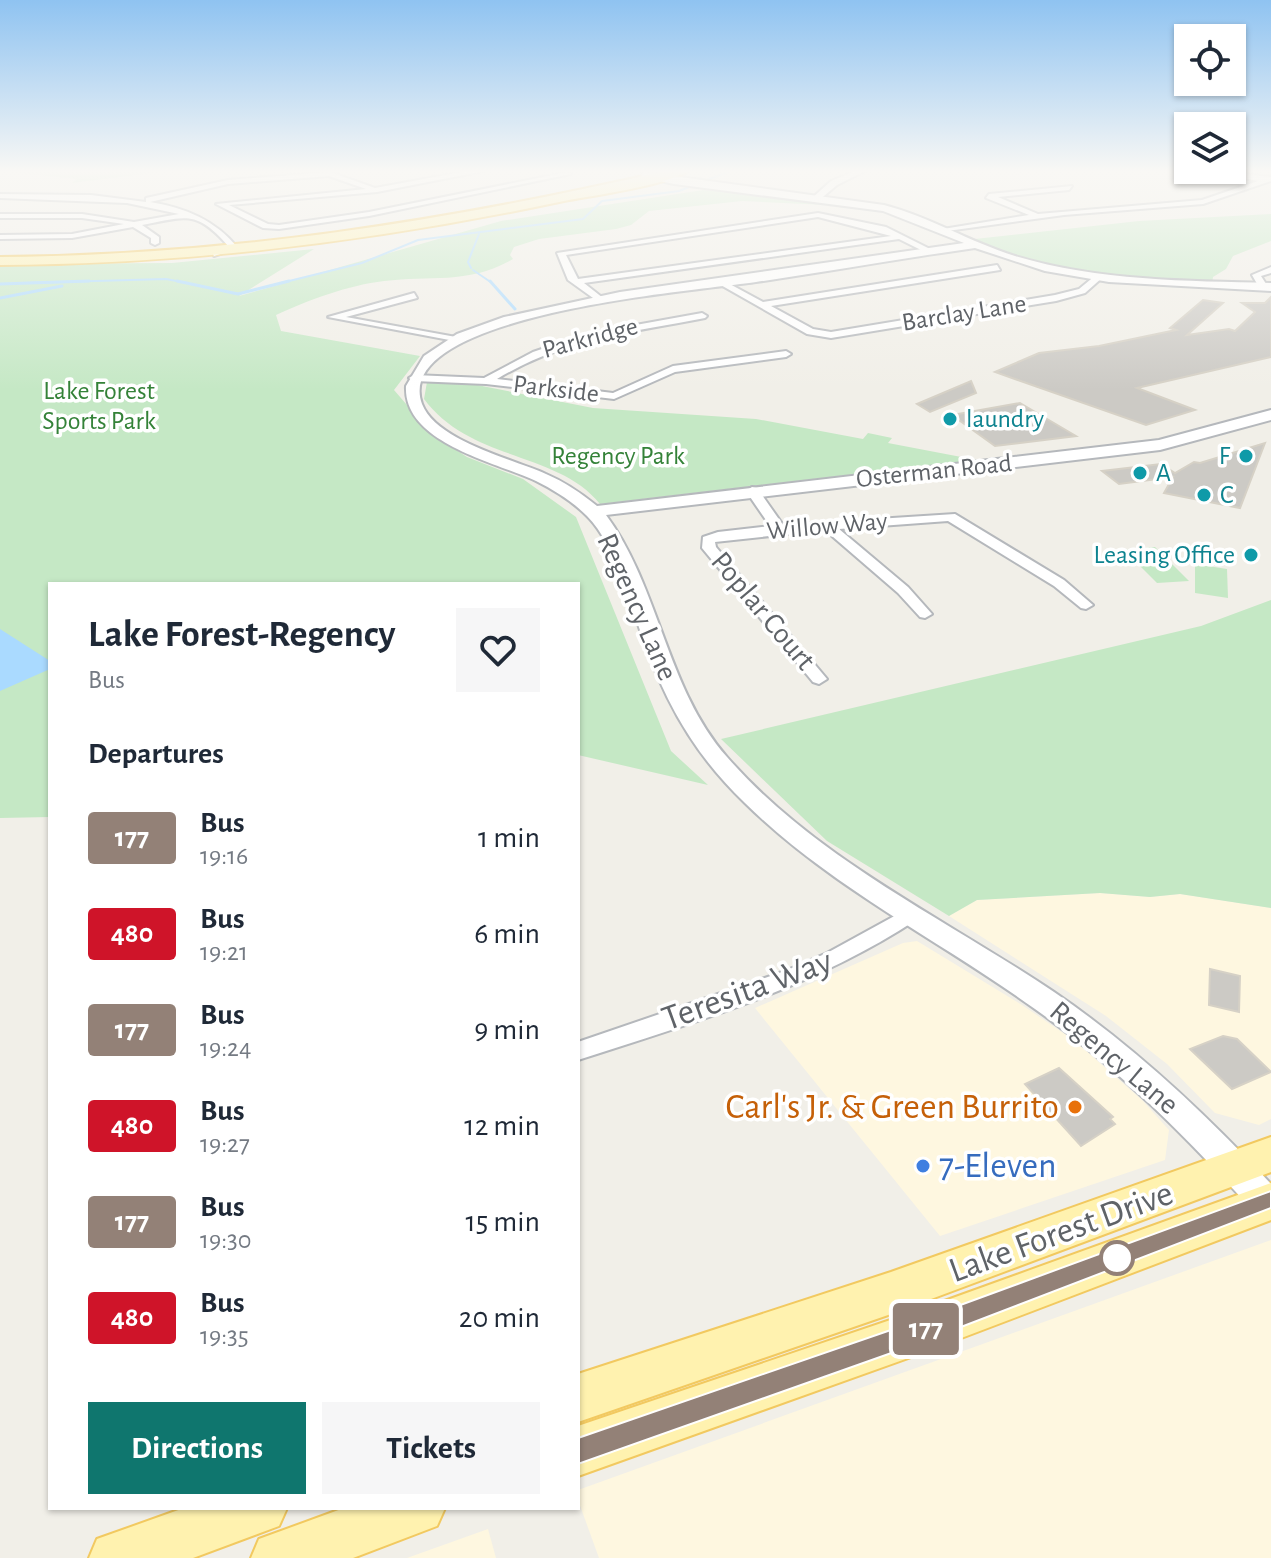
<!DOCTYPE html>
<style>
body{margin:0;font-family:"Alegreya Sans",sans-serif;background:#f6f6f7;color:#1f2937;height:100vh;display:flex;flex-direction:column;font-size:30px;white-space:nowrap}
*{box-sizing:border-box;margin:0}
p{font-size:26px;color:#747a83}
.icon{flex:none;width:44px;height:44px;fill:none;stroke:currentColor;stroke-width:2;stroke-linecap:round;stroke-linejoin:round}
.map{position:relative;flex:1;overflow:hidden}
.details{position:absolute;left:48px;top:582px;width:532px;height:928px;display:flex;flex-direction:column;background:#fff;border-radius:0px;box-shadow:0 2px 6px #0004}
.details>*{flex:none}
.badge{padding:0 16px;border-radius:6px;font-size:28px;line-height:52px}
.buttons{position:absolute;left:1174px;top:24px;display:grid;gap:16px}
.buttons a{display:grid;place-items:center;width:72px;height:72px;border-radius:0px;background:#fff;box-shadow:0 2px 6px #0004;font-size:40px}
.map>.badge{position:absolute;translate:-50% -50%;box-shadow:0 0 0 4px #fff}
h2{padding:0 40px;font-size:30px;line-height:72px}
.round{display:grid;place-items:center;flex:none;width:84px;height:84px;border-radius:0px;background:#f6f6f7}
.headline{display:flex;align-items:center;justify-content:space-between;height:136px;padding:0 40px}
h1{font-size:38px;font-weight:700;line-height:60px}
.primary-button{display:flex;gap:16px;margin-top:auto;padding:16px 40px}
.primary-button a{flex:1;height:92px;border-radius:0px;background:#0f766e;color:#fff;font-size:32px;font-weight:700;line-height:92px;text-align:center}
.primary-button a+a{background:#f6f6f7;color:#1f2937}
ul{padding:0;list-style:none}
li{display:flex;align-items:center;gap:24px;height:96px;padding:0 40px}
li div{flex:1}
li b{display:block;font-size:30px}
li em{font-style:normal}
li .badge{min-width:88px;font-weight:700;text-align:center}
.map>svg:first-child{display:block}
</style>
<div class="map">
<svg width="1271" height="1558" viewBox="0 0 1271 1558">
<rect width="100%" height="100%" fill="#f1efe8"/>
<g fill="#fef7e0">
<path d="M1100,893l50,4 30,-3 91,14v211l-12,6 -44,-12 -48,-49 -61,-48 -157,-100 28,-16z"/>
<path d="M917,941l105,64 53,36 67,59 27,30 -4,30 -225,76 -185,-228 148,-65z"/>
<path d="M1271,1240v318h-672l-21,-58v-10z"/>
<path d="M488,1529l8,29h-89z"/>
</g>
<g fill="#c5e8c5">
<path d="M0,171h232l-73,1 -87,11 5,-4z"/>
<path d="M703,190l126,12 -3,3 -84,-4 -93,10 -18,14 -15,4 -77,10 -25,8 -4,8 3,4c-45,26 -82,16 -129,22 -35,4 -76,19 -108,34l5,16 139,25 -26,34 39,45 34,22 56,22 53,38 95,234 37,34 -130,-30v-171h-528v233l-50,1v-554l172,-1 142,-14 -75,47 262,-75z"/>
<path d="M1271,214v27l-38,15 -7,13 -13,8 -1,6c-62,-2 -188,-6 -237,-44l164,-18z"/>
<path d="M427,382l40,1 126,25 163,11 107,20 5,-6 24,5 -4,5 89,17 -377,44c-42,-53 -129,-42 -176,-105z"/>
<path d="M1155,547l34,34 -32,2 -33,-33z"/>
<path d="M1195,564l32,5 1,29 -33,-5z"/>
<path d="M1271,600v308l-91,-14 -30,3 -50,-4 -123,7 -28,16 -122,-75 -106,-102 480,-113z"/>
</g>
<path fill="#aadaff" d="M0,629l50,32v8l-50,22z"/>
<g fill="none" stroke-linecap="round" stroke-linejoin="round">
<g stroke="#aadaff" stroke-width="2">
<path d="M471,268l-3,-6 11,-28"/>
<path d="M473,270l19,13"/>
<path d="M23,283l143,-4 21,4"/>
<path d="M281,283l81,-20 56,-23 165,-21 19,-18 77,-10 51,-20"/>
</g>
<g stroke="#aadaff" stroke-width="3">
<path d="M177,281l61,13 51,-13"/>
<path d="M490,281l25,28"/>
<path d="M0,284l89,-3"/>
<path d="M0,298l62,-12"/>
</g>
</g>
<g fill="#cccac5" stroke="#d6d1c6" stroke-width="2">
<path d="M1271,297v60l-134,31 58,22 -49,15 -151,-53 44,-19 60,-7 77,-16 -6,-2 33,-28 20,3 -36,32 42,-6 6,2 20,-19 -13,-9h23z"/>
<path d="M971,381l5,12 -46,19 -13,-8z"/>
<path d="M1020,403l56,33 -81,10 -43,-31z"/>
<path d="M1265,443l-25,65 -76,-15 9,-16 -54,7 -17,-13 59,-7 14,9 19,-11 6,1z"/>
<path d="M1210,969l30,7 -1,36 -30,-7z"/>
<path d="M1223,1036l14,3 34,33 -39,17 -42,-40z"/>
<path d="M1059,1068l54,49 -3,2 5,5 -34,22 -56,-62z"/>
</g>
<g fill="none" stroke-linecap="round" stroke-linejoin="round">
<defs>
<g id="minor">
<path d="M467,171h17l-107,21 -148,13 39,19 11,1 90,-13 199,-40 3,2 -202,42 -90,13 -16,-1 -47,-24 150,-15 -37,-13 -101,8 -78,18c36,6 65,18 88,46l-24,8 -3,-5 18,-4c-33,-38 -43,-30 -87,-22l17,12v6l-4,2 -4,-2v-5l-18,-11 -61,11 -72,1v-4l72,-1 52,-10 -42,-6h-82v-4h82l52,8 45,-8 -52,-11 -127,-5v-4l91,1 55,7v-4l82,-18 102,-8 45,16z"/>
<path d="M855,171h10l-28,14 -19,16 -7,-2 20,-18z"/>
<path d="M1220,171l51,6v4l-68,23 -139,11 -117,16 -4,-2 86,-14 -43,-17 3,-4 83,-8 -3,4 -71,7 40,17 164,-14 56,-19 -38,-7z"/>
<path d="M818,213l68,14 48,24 -7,2 -28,-14 -315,44 19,15 -3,5 -32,-23 -11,-27zM818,217l73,19 -313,43 -12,-24z"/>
<path d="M997,265l3,5 -229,36 42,23 18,3 224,-37 24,-6 17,-14 7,2 -18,16 -29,8 -225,37 -24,-4 -88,-50 7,-2 37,20z"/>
<path d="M1271,267v6l-10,3 7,11 -8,2 -8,-14z"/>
<path d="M414,293l3,5 -71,19 110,20 5,3 -1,2 -132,-25z"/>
<path d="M702,313l5,3 -2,2c-76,15 -140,20 -208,61l116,14 60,-27 113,-15 5,3 -5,3 -111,15 -61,27 -128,-15 -72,-3 -5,-3 5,-3 70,3 49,-26 53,-18z"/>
<path d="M752,487l5,1 26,37 172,-11 109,66 29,25 -7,4 -5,-1 -27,-22 -106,-65 -109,8 69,58 24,27 -7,4 -5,-1 -22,-24 -73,-63 -110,12 1,5 111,132 -8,5 -6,-2 -111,-134 1,-11 15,-5 52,-6 -24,-35z"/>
<path d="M909,908l7,2 3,5 -3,5c-102,67 -222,103 -338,140v-18l207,-71 42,-18z"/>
</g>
<path id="tertiary" d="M644,172l240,33c46,12 86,37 131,51 83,25 171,25 256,27v8l-162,-9 -64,-11 -70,-23 -27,4c-64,9 -128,21 -192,30 -51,8 -367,31 -334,122 14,37 91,55 124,70 19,8 35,19 51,32l562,-66 112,-30v10l-111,30 -554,65c54,73 60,173 121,242 89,102 217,161 327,235 81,55 151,121 217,192v32l-16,-3c-67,-75 -138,-146 -220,-204 -96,-69 -205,-122 -290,-206 -45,-43 -74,-90 -96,-148 -16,-40 -32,-110 -62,-139 -15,-15 -33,-26 -51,-35 -40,-19 -133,-38 -130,-95l18,-30 33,-22 47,-17 116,-25 344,-49 -81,-32 -209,-27 -33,-7z"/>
<g id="primary">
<path d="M665,171h23c-24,15 -93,24 -124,30 -187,40 -373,63 -564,64v-8c228,-2 443,-35 665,-86z"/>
<path d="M1271,1137v35l-380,142 -313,108v-48l313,-102z"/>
<path d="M1271,1183v37l-357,136 -336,120v-50l336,-114z"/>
<path d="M184,1508h103l-8,18 -86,32h-104l8,-19z"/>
<path d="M344,1508h101l-8,18 -84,32h-102l8,-19z"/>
</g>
</defs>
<use href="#minor" stroke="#b5b8bc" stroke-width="4"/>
<use href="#tertiary" stroke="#b5b8bc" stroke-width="4"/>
<use href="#primary" stroke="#f2c960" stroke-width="4"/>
<use href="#minor" fill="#fff" fill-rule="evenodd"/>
<use href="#tertiary" fill="#fff" fill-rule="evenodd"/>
<use href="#primary" fill="#fff2af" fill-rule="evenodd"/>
</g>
<linearGradient id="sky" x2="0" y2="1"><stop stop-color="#8fc3f1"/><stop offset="0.44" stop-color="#f9f8f5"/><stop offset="1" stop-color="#f9f8f5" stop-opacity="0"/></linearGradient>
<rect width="1271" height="390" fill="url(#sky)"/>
<path fill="#938177" stroke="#fff" stroke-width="2" d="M1271,1191v17l-357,137 -336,119 -9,-4 -4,-9 4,-9 9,-4 336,-116z"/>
<g fill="#0f9aa8" stroke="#fff" stroke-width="3">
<circle cx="950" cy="419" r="8"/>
<circle cx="1246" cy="456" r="8"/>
<circle cx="1140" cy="473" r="8"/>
<circle cx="1204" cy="495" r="8"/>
<circle cx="1251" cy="555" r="8"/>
</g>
<circle fill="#e8710a" stroke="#fff" stroke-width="3" cx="1075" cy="1107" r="8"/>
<circle fill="#3f7fe0" stroke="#fff" stroke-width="3" cx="923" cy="1166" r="8"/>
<circle fill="#fff" stroke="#938177" stroke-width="4" cx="1117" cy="1258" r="16"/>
<g text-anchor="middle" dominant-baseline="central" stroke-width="7" stroke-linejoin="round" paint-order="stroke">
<g font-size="26" fill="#5f6368" stroke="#fff">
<text transform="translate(964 313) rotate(-9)">Barclay Lane</text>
<text transform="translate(590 338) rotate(-15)">Parkridge</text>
<text transform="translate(556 389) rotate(7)">Parkside</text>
<text transform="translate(934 471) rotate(-6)">Osterman Road</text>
<text transform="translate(827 526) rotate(-5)">Willow Way</text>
</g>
<g font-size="26" fill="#348238" stroke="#fff">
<text x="99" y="391">Lake Forest<tspan x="99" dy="30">Sports Park</tspan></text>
<text x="618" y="456">Regency Park</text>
</g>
<g font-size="26" fill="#0d838f" stroke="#fff" text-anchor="start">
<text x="966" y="419">laundry</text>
<text x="1230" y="456" text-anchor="end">F</text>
<text x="1156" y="473">A</text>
<text x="1220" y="495">C</text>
<text x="1235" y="555" text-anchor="end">Leasing Office</text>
</g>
<g font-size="30" fill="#5f6368" stroke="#fff">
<text transform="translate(637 607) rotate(66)">Regency Lane</text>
<text transform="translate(763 611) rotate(50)">Poplar Court</text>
<text transform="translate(1114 1058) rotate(40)">Regency Lane</text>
</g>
<g font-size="36" fill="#5f6368" stroke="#fff">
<text transform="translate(747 990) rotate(-20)">Teresita Way</text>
<text transform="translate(1061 1232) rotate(-20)">Lake Forest Drive</text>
</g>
<g font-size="36" fill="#c56008" stroke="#fff" text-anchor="end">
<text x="1059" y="1107">Carl's Jr. &amp; Green Burrito</text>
</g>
<g font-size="36" fill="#366cbe" stroke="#fff" text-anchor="start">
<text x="939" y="1166">7-Eleven</text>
</g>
</g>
</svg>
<div class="buttons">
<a><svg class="icon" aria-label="locate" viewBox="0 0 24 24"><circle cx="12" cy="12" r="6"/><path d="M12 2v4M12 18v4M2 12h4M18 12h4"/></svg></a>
<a><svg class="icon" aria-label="layers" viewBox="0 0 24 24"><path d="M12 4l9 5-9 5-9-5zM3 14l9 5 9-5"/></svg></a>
</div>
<b class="badge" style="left:926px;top:1329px;background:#938177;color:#fff">177</b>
<section class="details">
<div class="headline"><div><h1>Lake Forest-Regency</h1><p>Bus</p></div><a class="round"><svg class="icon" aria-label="heart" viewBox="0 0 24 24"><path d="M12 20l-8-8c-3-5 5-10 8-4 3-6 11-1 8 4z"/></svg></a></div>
<h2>Departures</h2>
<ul>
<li><span class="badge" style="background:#938177;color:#fff">177</span><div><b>Bus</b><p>19:16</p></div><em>1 min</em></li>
<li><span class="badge" style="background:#cf1429;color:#fff">480</span><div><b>Bus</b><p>19:21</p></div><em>6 min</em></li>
<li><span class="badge" style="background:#938177;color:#fff">177</span><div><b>Bus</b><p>19:24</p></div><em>9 min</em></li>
<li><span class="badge" style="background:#cf1429;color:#fff">480</span><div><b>Bus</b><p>19:27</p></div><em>12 min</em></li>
<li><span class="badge" style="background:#938177;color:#fff">177</span><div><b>Bus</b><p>19:30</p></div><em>15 min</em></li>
<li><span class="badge" style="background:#cf1429;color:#fff">480</span><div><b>Bus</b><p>19:35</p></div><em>20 min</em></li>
</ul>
<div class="primary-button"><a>Directions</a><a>Tickets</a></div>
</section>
</div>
